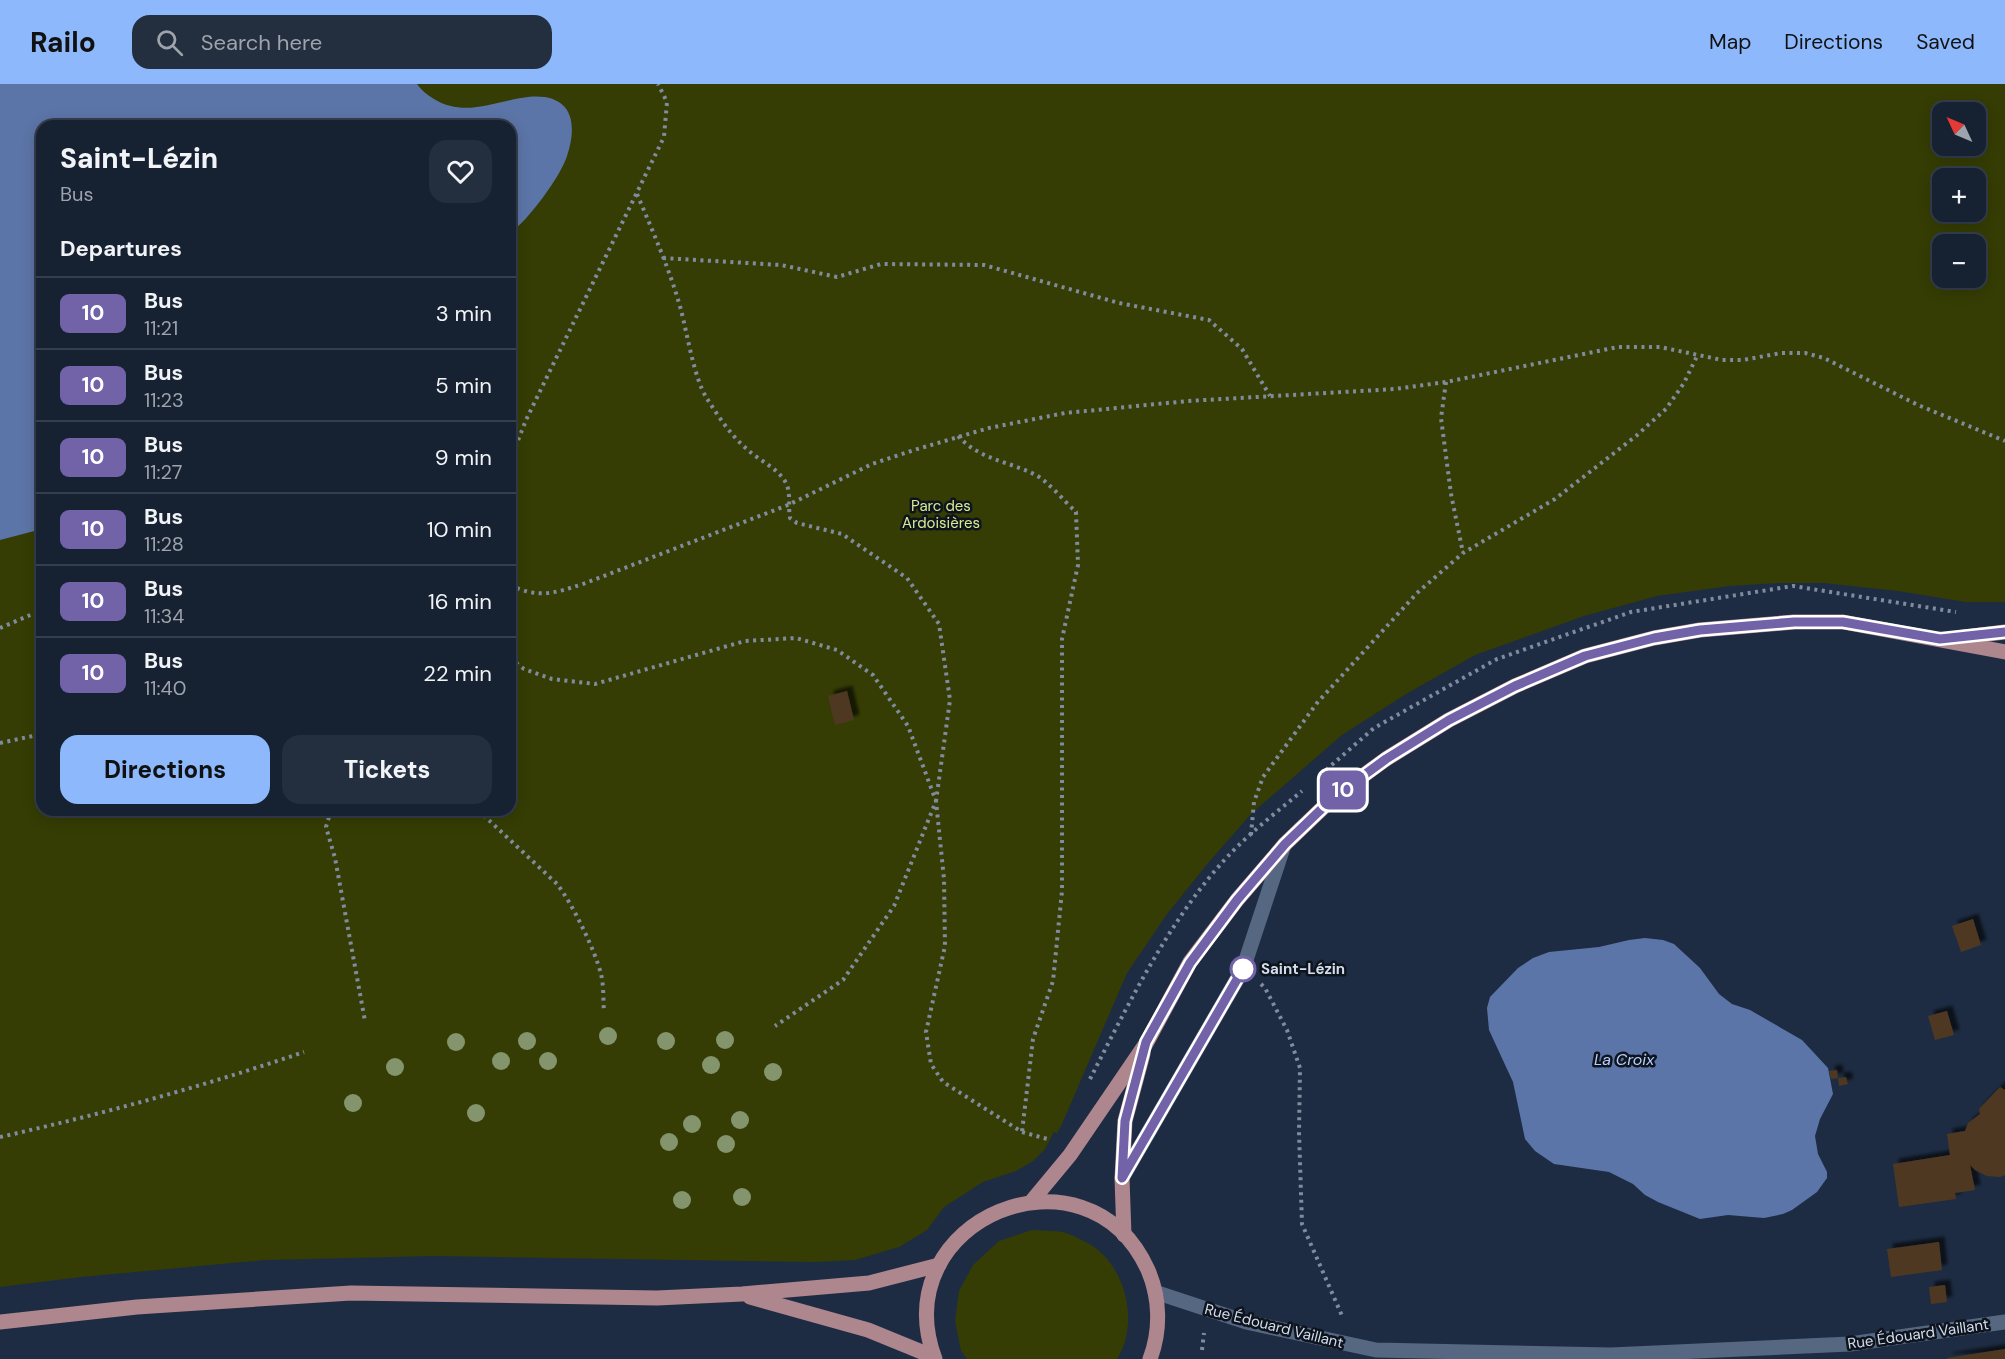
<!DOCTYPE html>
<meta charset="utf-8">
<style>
body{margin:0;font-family:"DM Sans",sans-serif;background:#232e3e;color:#f1f3f6;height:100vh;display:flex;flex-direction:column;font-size:22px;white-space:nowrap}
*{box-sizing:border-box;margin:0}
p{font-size:20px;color:#9ea3ac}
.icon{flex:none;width:33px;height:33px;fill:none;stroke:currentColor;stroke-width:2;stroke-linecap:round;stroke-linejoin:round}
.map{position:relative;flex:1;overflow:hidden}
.side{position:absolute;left:36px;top:36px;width:480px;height:696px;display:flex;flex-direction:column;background:#162132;border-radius:18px;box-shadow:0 3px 15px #0003,0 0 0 2px #353e4d}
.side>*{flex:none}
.badge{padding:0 12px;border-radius:9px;font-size:21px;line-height:39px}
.needle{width:39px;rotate:314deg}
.controls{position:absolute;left:1932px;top:18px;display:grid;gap:12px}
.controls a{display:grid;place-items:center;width:54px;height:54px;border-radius:12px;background:#162132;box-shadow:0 3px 15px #0003,0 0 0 2px #353e4d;font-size:30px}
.map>.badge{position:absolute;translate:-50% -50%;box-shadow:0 0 0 3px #fff}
h2{padding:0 24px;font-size:22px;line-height:54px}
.round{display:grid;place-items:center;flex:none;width:63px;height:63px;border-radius:18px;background:#232e3e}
.headline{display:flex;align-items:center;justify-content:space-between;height:102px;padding:0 24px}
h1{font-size:28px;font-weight:800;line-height:45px}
.cta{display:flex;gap:12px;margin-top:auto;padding:12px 24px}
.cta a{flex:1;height:69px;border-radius:18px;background:#8db9fc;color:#111;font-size:24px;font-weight:800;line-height:69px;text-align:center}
.cta a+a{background:#232e3e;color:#f1f3f6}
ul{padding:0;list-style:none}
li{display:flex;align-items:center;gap:18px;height:72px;padding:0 24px;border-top:2px solid #353e4d}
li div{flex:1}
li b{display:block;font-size:22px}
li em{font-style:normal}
li .badge{min-width:66px;font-weight:700;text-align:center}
header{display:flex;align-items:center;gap:36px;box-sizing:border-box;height:84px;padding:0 30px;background:#8db9fc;color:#111}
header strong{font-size:28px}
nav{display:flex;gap:33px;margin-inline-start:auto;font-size:21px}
.search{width:420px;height:54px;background:#232e3e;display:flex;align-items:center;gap:15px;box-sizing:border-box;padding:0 21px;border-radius:18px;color:#9ea3ac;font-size:22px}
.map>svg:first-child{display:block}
</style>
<header>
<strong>Railo</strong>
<div class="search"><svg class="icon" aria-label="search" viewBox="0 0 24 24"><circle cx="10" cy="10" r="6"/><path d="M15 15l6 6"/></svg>Search here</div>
<nav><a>Map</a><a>Directions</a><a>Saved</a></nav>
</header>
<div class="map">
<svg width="2005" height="1275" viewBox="0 0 2005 1275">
<defs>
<filter id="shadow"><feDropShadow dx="5.5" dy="-5.5" stdDeviation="1.5" flood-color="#0009"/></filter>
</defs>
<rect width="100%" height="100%" fill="#1d2c42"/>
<g fill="#353d04" fill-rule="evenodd">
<path d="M0,0h2005v518h-39l-68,-11 -74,-8h-46l-49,3 -72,10 -73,20 -109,39 -69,39 -64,41 -91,79 -43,49 -41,51 -40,59 -65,151 -5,9 -3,-1 -9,17 -12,12 -17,10 -33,11 -39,25 -17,23 -28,17 -44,13 -40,2 -381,-6 -169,4 -184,17 -81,10zM1942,28h34v34h-34zM42,42h468v684h-468zM1942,94h34v34h-34zM1942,160h34v34h-34z"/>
<path d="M1032,1146c12,1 27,0 37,4 9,4 22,10 29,16 30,25 40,76 19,109h-150l-6,-8 -6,-30 4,-30 14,-26 26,-24z"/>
</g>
<g fill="#5c75a8">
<path d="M0,0h417c4,6 10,11 17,15 31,19 61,2 94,-2 42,-4 51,23 39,59 -6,20 -40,66 -57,77v-107h-468v403l-42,11z"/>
<path d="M1645,854l18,2 11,4 26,24 19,26 13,10 18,6 52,30 26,28 5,26 -13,25 -5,17 3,18 9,18v6l-10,14 -25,18 -9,4 -19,4 -36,-3 -28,4 -42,-17 -13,-7 -12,-11 -24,-12 -55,-8 -19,-13 -10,-12 -12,-57 -24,-52 -2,-22 3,-11 28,-29 15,-10 16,-6 50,-5 30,-7z"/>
</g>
<g fill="#4f3824" filter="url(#shadow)">
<path d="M847,607l7,29 -19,5 -7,-29z"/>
<path d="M1973,835l8,26 -20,7 -9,-26z"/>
<path d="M1947,927l7,24 -19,5 -7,-24z"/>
<path d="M1837,986l1,8 -7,1 -2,-8z"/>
<path d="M1846,993l2,7 -9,2 -1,-8z"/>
<path d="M2000,1003l5,3v85l-5,2 -13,-1 -12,-6 -5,-5 5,25 -20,3 1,6 -57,8 -6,-43 57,-9 -3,-21 18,-3 3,-8 12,-9 -1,-5z"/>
<path d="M1939,1158l3,28 -51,7 -4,-28z"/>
<path d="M1945,1201l2,17 -16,2 -2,-17z"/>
<path d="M2005,1265v10h-58v-1z"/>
</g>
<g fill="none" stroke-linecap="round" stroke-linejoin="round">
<g stroke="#808c9e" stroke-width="4" stroke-dasharray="3 4.5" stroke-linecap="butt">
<path d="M637,110c16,38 33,76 44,116 6,23 13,67 25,87 12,19 25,39 42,53 12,11 30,18 38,33 5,10 2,24 4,35l7,5 45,11 65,44 32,46 11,76 -14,101 -42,105 -51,74 -68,46"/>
<path d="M663,174l118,7 56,12 44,-13 103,1 135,38 90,17 33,29 28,47"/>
<path d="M1446,298l-5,36 10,76 12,59"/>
<path d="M958,352c21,23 49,25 76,38 13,6 30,27 42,38l2,53 -16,74v252l-9,90 -20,58 -11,93"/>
<path d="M510,377l16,-41 138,-283 3,-35 -9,-18"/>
<path d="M510,501c29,14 44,8 73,-1l205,-79 84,-41 42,-14 75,-22 76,-15 123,-12 207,-12 51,-7 172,-35h42l62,13h21l38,-7h24l19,5 94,47 87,36"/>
<path d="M0,544l42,-18"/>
<path d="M510,574l14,11 28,10 43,5 150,-43 51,-3 41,12 36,25 35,51 28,75 8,78 1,67 -19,86 5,32 12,18 79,50 29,8"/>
<path d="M0,659l42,-9"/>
<path d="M1326,686l48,-42 123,-69 134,-47 162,-26 163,26"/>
<path d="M331,726l-5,17 9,31 30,163"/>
<path d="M478,726l79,74c15,19 38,66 44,90 3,12 2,26 3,38"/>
<path d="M1251,751l3,-33 9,-25 54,-74 100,-110 46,-40 92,-54 81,-63 30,-27 18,-26 14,-29"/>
<path d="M1261,900l4,4 22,42 13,38 -1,64 3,92 41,94"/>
<path d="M1090,995c39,-76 81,-163 140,-225 22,-23 48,-43 72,-63"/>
<path d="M0,1053c103,-23 204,-51 304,-85"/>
<path d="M1202,1266l2,-17"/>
</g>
<g stroke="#566781" stroke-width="15">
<path d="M1122,1094l121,-209 41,-124"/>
<path d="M1155,1208l91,30 130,28 235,5 239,-11 155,-22"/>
</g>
<g stroke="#ae868e" stroke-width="15">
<path d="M1957,554l48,-6"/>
<path d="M1031,1118l39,-47 77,-113 43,-80 47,-62 48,-56 49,-47 52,-38 63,-39 66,-34 70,-30 69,-18 46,-8 94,-8h49l162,30"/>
<path d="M1124,1151l-2,-57 3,-57 18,-67"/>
<path d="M750,1213l118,33 66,27"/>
<path d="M0,1238l137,-15 214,-14 306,5 85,-4 127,-11 70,-18"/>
<path d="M935,1275c-52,-140 152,-224 213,-89 12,28 13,60 2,89"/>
</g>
</g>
<g fill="#84946d">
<circle cx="608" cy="952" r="9"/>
<circle cx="725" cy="956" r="9"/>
<circle cx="527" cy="957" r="9"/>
<circle cx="666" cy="957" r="9"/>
<circle cx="456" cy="958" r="9"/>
<circle cx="501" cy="977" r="9"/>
<circle cx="548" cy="977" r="9"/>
<circle cx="711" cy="981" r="9"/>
<circle cx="395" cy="983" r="9"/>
<circle cx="773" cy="988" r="9"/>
<circle cx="353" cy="1019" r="9"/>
<circle cx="476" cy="1029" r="9"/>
<circle cx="740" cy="1036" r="9"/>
<circle cx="692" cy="1040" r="9"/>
<circle cx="669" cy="1058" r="9"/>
<circle cx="726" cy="1060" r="9"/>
<circle cx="742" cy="1113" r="9"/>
<circle cx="682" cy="1116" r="9"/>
</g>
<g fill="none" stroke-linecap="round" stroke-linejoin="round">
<defs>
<path id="line" d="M1243,885l-121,209 3,-57 21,-79 44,-79 47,-63 48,-56 49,-47 52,-38 63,-39 66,-34 70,-30 69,-18 46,-8 94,-8h49l97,17 65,-7"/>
</defs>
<use href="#line" stroke="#fff" stroke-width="14"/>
<use href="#line" stroke="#7263a9" stroke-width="9"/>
</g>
<circle fill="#fff" stroke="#7263a9" stroke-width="3" cx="1243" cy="885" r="12"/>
<g text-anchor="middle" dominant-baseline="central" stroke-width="5" stroke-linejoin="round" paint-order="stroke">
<g font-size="15" fill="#d9ea91" stroke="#0e141e">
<text x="941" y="422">Parc des<tspan x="941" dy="17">Ardoisières</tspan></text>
</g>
<g font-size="15" font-weight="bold" fill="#d2dceb" stroke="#0e141e" text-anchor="start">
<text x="1261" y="885">Saint-Lézin</text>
</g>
<g font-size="15" fill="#d2dceb" stroke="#0e141e">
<text transform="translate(1274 1242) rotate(14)">Rue Édouard Vaillant</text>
<text transform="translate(1918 1250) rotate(-8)">Rue Édouard Vaillant</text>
</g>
<g font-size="16" font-style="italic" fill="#b8cffc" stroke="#0e141e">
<text x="1624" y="975">La Croix</text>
</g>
</g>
</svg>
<div class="controls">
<a><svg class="needle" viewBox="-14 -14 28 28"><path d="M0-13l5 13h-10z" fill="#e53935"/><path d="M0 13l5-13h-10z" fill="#9ea3ac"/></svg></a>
<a>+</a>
<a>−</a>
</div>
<b class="badge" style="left:1343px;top:706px;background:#7263a9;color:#fff">10</b>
<section class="side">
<div class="headline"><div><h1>Saint-Lézin</h1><p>Bus</p></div><a class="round"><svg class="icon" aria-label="heart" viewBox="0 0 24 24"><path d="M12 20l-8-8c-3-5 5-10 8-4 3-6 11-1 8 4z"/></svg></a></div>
<h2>Departures</h2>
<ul>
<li><span class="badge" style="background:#7263a9;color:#fff">10</span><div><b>Bus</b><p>11:21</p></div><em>3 min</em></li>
<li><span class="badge" style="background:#7263a9;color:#fff">10</span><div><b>Bus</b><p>11:23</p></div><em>5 min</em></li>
<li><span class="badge" style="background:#7263a9;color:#fff">10</span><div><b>Bus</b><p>11:27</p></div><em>9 min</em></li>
<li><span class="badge" style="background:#7263a9;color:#fff">10</span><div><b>Bus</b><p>11:28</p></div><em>10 min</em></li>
<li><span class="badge" style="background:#7263a9;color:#fff">10</span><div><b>Bus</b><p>11:34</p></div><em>16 min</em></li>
<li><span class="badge" style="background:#7263a9;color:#fff">10</span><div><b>Bus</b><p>11:40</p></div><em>22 min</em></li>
</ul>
<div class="cta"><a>Directions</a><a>Tickets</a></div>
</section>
</div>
